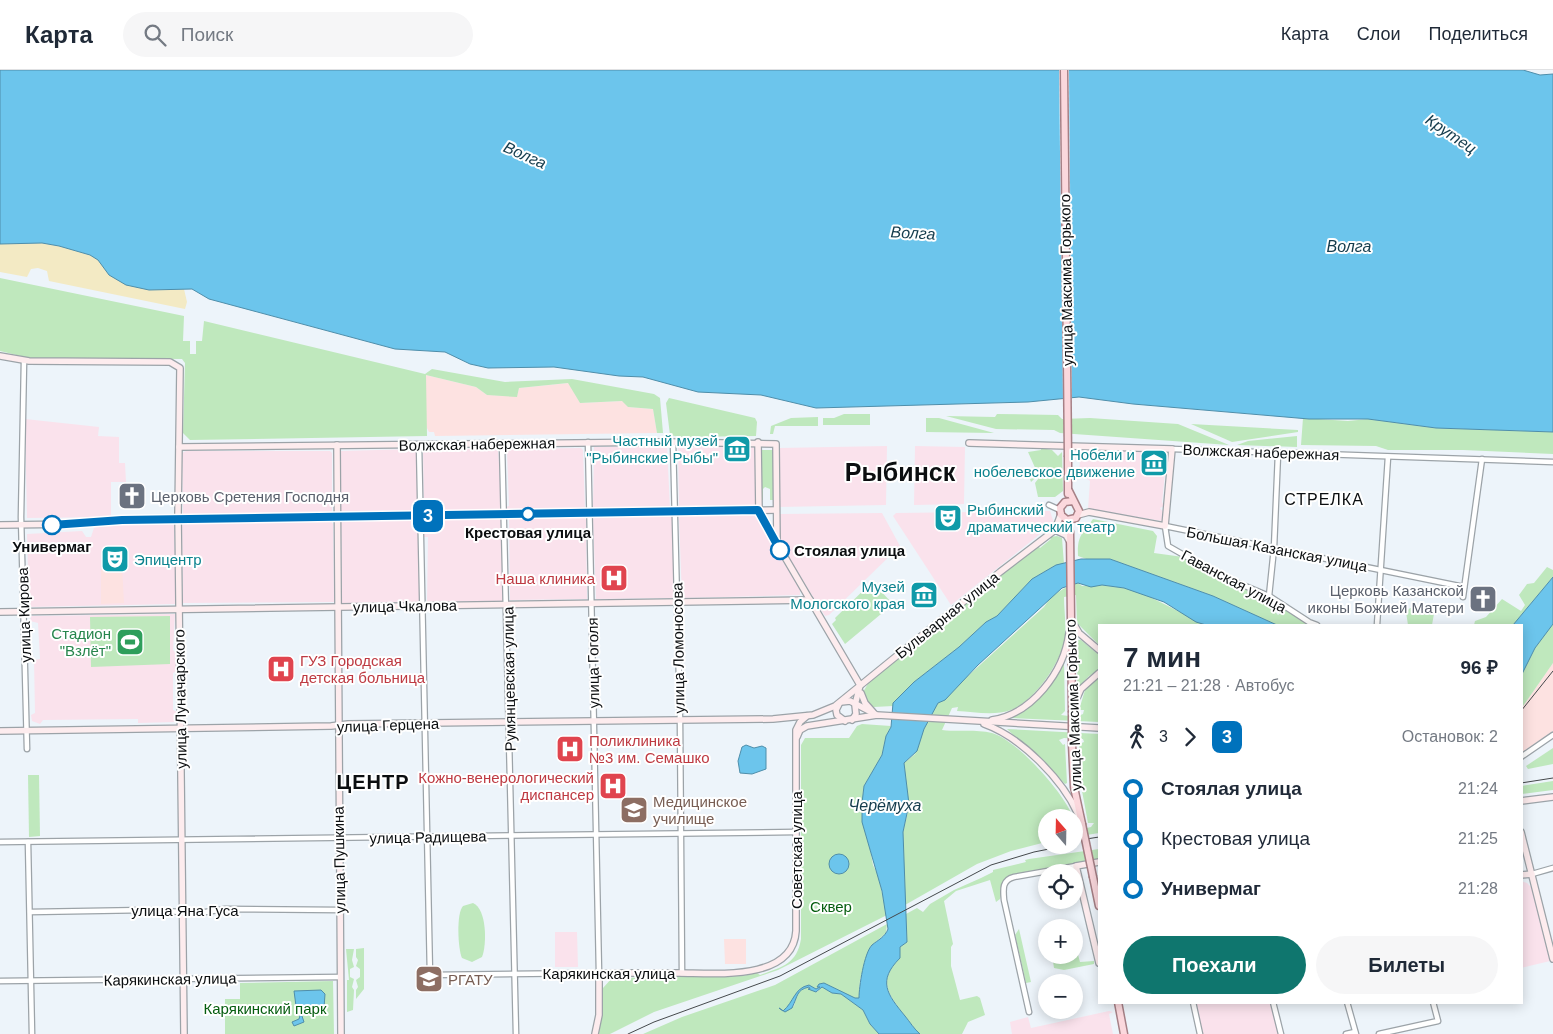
<!DOCTYPE html>
<html lang="ru">
<meta charset="utf-8">
<style>
body{margin:0;font-family:Arial,sans-serif;background:#f6f6f7;color:#1f2937;height:100vh;display:flex;flex-direction:column;font-size:19px;white-space:nowrap}
*{box-sizing:border-box;margin:0}
p{font-size:16px;color:#747a83}
.icon{flex:none;width:28px;height:28px;fill:none;stroke:currentColor;stroke-width:2;stroke-linecap:round;stroke-linejoin:round}
.map{position:relative;flex:1;overflow:hidden}
.panel{position:absolute;left:1098px;top:554px;width:425px;height:380px;display:flex;flex-direction:column;background:#fff;border-radius:0px;box-shadow:0 2px 12px #0003}
.panel>*{flex:none}
.badge{padding:0 10px;border-radius:8px;font-size:18px;line-height:32px}
.needle{width:32px;rotate:340deg}
.fabs{position:absolute;left:1038px;top:739px;display:grid;gap:10px}
.fabs a{display:grid;place-items:center;width:45px;height:45px;border-radius:50%;background:#fff;box-shadow:0 2px 12px #0003;font-size:25px}
.map>.badge{position:absolute;translate:-50% -50%;box-shadow:0 0 0 2px #fff}
.legs{display:flex;align-items:center;gap:8px;height:55px;padding:0 25px;font-size:16px}
.legs p{margin-inline-start:auto}
.headline{display:flex;align-items:center;justify-content:space-between;height:85px;padding:0 25px}
h1{font-size:28px;font-weight:600;line-height:38px}
.button{display:flex;gap:10px;margin-top:auto;padding:10px 25px}
.button a{flex:1;height:58px;border-radius:30px;background:#0f766e;color:#fff;font-size:20px;font-weight:600;line-height:58px;text-align:center}
.button a+a{background:#f6f6f7;color:#1f2937}
ul{padding:0 25px;list-style:none}
li{display:flex;align-items:center;gap:18px;height:50px;font-size:19px}
li i{display:grid;place-items:center;width:8px;height:100%;margin:0 6px;background:currentColor}
li i::after{content:'';width:12px;height:12px;margin:-6px;border:4px solid;border-radius:50%;background:#fff}
li p{margin-inline-start:auto}
li:first-child i{background:linear-gradient(#0000 50%,currentColor 0)}
li:last-child i{background:linear-gradient(currentColor 50%,#0000 0)}
header{display:flex;align-items:center;gap:30px;box-sizing:border-box;height:70px;padding:0 25px;background:#fff;border-bottom:1px solid #e0e1e3}
header strong{font-size:24px}
nav{display:flex;gap:28px;margin-inline-start:auto;font-size:18px}
.search{width:350px;height:45px;background:#f6f6f7;display:flex;align-items:center;gap:12px;box-sizing:border-box;padding:0 18px;border-radius:28px;color:#747a83;font-size:19px}
.map>svg:first-child{display:block}
</style>
<header>
<strong>Карта</strong>
<div class="search"><svg class="icon" aria-label="search" viewBox="0 0 24 24"><circle cx="10" cy="10" r="6"/><path d="M15 15l6 6"/></svg>Поиск</div>
<nav><a>Карта</a><a>Слои</a><a>Поделиться</a></nav>
</header>
<div class="map">
<svg width="1553" height="964" viewBox="0 0 1553 964">
<rect width="100%" height="100%" fill="#edf4fa"/>
<g fill="#fae2ec">
<path d="M25,349l74,8 -1,9 21,1v26h6l1,19h-15v35l-84,1z"/>
<path d="M753,375l3,3 -1,59h-76l-1,-59z"/>
<path d="M667,376l3,62 -77,1 1,-62z"/>
<path d="M887,376l-1,59 -108,2v-59z"/>
<path d="M915,376l50,1 -1,57 -50,1z"/>
<path d="M498,378l4,63 -78,1 -1,-62z"/>
<path d="M581,378l2,2 2,59 -79,1v-3l3,-1 -2,-55h-3l2,-2z"/>
<path d="M1081,378l86,4v20l-2,1 -3,29 2,4 -4,2 3,4 -1,9 -74,-12 2,-28 -11,-8z"/>
<path d="M415,379l2,3 1,60 -77,1v-62z"/>
<path d="M186,381h144l2,2v60l-149,3 -1,-63z"/>
<path d="M1050,441l4,12 -103,82 -58,-89 3,-3z"/>
<path d="M882,443l18,33 -71,69 -4,1 -47,-75 1,-27z"/>
<path d="M670,445l2,3 2,80 -78,1 -3,-80 2,-2z"/>
<path d="M682,445h73l45,74v6l-118,3 -3,-80z"/>
<path d="M584,447l2,3 1,79 -77,1 -1,-81z"/>
<path d="M417,449l1,3 2,80 -78,1 -1,-82z"/>
<path d="M427,449h75l1,82 -76,1 1,-65h-4v-16z"/>
<path d="M330,450l3,4 1,78 -151,1 -1,-78 4,-2z"/>
<path d="M106,453h63l5,2 2,79 -147,3 -2,-73 55,-3 4,6h5l3,-9z"/>
<path d="M175,544l-2,36 3,3v18l-3,2v37l4,2 -1,10 -38,1v-4l-95,1 -3,4 -8,-3 -1,-6 4,-2 -1,-53 6,-1 -2,-36 -8,-2 1,-5z"/>
<path d="M1521,811l6,2 6,6 17,72 -29,7z"/>
<path d="M555,862h22l1,35h-23z"/>
<path d="M1195,933h77l8,31h-78z"/>
<path d="M1109,941l4,1 -4,2 4,20h-101l-2,-12 18,-5 3,11z"/>
</g>
<g fill="#fde2e1">
<path d="M426,305l50,12 11,8 30,1 2,-8 50,-5 11,20 43,-2 5,6 25,2 4,24 -222,3 -1,-4h-5l-3,-6z"/>
<path d="M122,496l2,37 -23,1v-37z"/>
<path d="M1553,593v68l-32,22v-44z"/>
<path d="M724,869h22v25h-21z"/>
</g>
<g fill="#bfe8bd">
<path d="M0,208l184,38 -1,25h7v13h6v-13h6l2,-20 221,53 7,-5 73,13 67,-3 82,15 6,4 3,35h-6l-4,-24 -25,-2 -6,-6 -42,2 -12,-20 -49,5 -2,9 -30,-2 -11,-8 -50,-12 1,61 -237,4 -7,-7 2,-70 -3,-4 -153,-1 -29,-7z"/>
<path d="M669,328l86,20 2,4 -1,14 -76,1 -10,-2 -4,-32z"/>
<path d="M844,344h26v11h-47v-7h11z"/>
<path d="M997,344l61,1 4,4 28,-1 88,6 51,21 -169,-12 -6,-3 -58,-1 -50,-13 49,1z"/>
<path d="M818,347v9h-43l-2,8h-3l1,-8 20,-8z"/>
<path d="M926,348h13l55,15 -68,-1z"/>
<path d="M1303,348l45,3 20,-2 68,9 117,4v22l-90,-4h-75l-12,-4 -75,-1z"/>
<path d="M1191,354l107,6v2l-66,10z"/>
<path d="M1297,366v11l-60,-2 11,-4z"/>
<path d="M1041,378l11,2 6,6 4,-4 1,39 -8,6h-17l-3,-14 13,-17 -17,16 -1,-3 4,-1 -1,-4 4,-2 -9,-20 13,-2z"/>
<path d="M760,380h14v50h-4v-11l-5,-2 -2,2v11h-3z"/>
<path d="M1093,449l60,12 4,5 -3,17 29,4 30,18 38,15 12,8 15,17 7,-6 23,16h-31l-64,-29 -103,-37 -18,2 -14,-5c-1,-20 4,-22 15,-37z"/>
<path d="M1057,466l5,2 2,26 -8,1 -24,14 -35,37 -11,6 -27,25 -45,35 -21,24 -19,1 -7,-3 -4,-12 6,-10 169,-136 2,2 11,-9 -1,-2z"/>
<path d="M1547,497l6,3v7l-40,48h-39l1,-4 11,-4 16,-18 19,12 4,-6 -6,-10 8,-11 7,-1z"/>
<path d="M872,512l21,22 -48,40 -13,-20 4,-4 -1,-2z"/>
<path d="M1078,513l4,3 20,-1 22,3 20,6 62,31h-107v20l-22,-22 -1,-28 -12,2c0,15 3,30 0,46 -6,23 -30,58 -53,67 -16,6 -37,2 -54,1l1,-4 -6,1 -10,22c16,2 34,-1 50,3 25,7 72,60 81,84l-27,1v24l-35,9 -34,13 -72,41 -2,-73 5,-21 -4,-48 11,-9 9,-25 14,-26 106,-96c9,-14 19,-19 34,-24z"/>
<path d="M1423,534h9l3,4 -3,17h-24l-2,-13 4,-4h13z"/>
<path d="M170,546v48l-79,3 -1,-50z"/>
<path d="M1553,554v39l-32,46v-33l14,-28z"/>
<path d="M1078,570h3l18,15v15l-10,6 -10,11 -2,-1z"/>
<path d="M1064,592l1,49 -4,4 15,2 7,-3 1,-4h-5l6,-20 14,-13v45l-88,-4c25,-12 39,-33 53,-56z"/>
<path d="M862,654l29,2 -5,10 -4,19 -18,31 -2,17 11,62 5,10 9,40 -109,55 -124,42 -44,22h-11l4,-46 9,-10 130,-2 15,-3 3,2c22,-8 37,-11 41,-36v-194l4,-7h44l8,-12z"/>
<path d="M1007,659l92,5v99l-25,4v-6l17,-4 3,-4h-6l-6,-32 -3,-47 5,-2 -1,-3 -19,-1 -5,2 4,5 2,-1 2,39 -2,1z"/>
<path d="M1553,678v16l-25,5 -2,-3z"/>
<path d="M28,705h11l1,61 -11,1z"/>
<path d="M1553,711v9l-32,4v-8z"/>
<path d="M1099,779v10l-92,19 -4,5 -3,16 -4,3 -6,-22 -34,11 -12,10 9,43 -2,3v19l9,34 17,-4 3,2 5,17 -17,7 -6,12h-42c-6,-5 -10,-12 -15,-18 -17,-22 -28,-35 -5,-58v-11l7,-5 -1,-28 11,-6 6,4 7,-8 24,-14 27,-12 12,-6v-2l33,-8 -1,-2 4,-1z"/>
<path d="M473,833c14,6 14,42 9,54l-10,5 -10,-4c-4,-8 -6,-45 1,-52z"/>
<path d="M887,854l-1,9 -16,14 -10,33 -1,18h-4l-33,-15 -3,1 1,3 -4,2 -7,-4c-15,3 -14,18 -26,26l11,-5 4,-15 9,-4 10,5 5,-5 10,6 9,1 22,16 7,14 9,10h-236l39,-17 93,-32z"/>
<path d="M1019,859l12,53 -5,1 -11,-48z"/>
<path d="M364,878v41l-8,10v-9l2,-3 -2,-7 4,-3v-8l-4,-3 2,-6 -2,-3v-8z"/>
<path d="M346,879h8l-2,11 2,7 -4,2v8l4,2 -2,8 2,3 -1,20 -6,2v-32h2z"/>
<path d="M1077,881l3,11 14,-1v3l-30,6 -10,-2 -2,-13h22v-3z"/>
<path d="M333,911l1,53h-109v-35h15v-16z"/>
</g>
<path fill="#f3eac4" d="M0,174l42,-1 17,3 31,9 71,35 23,-1 3,13 -2,7 -136,-28 -2,-10 -9,-3 -7,1 -4,8 -27,-5z"/>
<g fill="#6cc5ec" stroke="#4f8eaa">
<path d="M0,0h1523l17,5 13,-1v358l-117,-4 -68,-9h-59l-176,-15 -54,-7 -51,5 -212,6 -55,-13 -63,-3 -55,-15 -24,-1 -65,-9 -66,1 -18,-4 -25,-12 -50,-3 -186,-50 -17,-10 -43,1 -23,-5 -17,-10 -11,-15 -8,-5 -31,-9 -17,-3 -42,1z"/>
<path d="M1081,489h29l103,37 64,29h-71l-10,-3 -32,-20 -40,-14 -22,-3 -11,2 -13,-4 -16,5 -84,77 -33,35 -7,3 -14,26 -7,22 -13,12 5,41 -6,28 4,110 -7,5v11c-23,23 -13,36 5,58 5,6 9,13 15,18h-41l-9,-10 -7,-14 -22,-16 -9,-1 -10,-6 -6,5 -8,-3h2l-1,-2c-13,3 -11,9 -17,21l-7,4 -6,-4 4,3c11,-9 11,-23 26,-26l7,4 4,-2h-3l2,-3 5,-1 31,15h4c0,-11 5,-45 13,-53 6,-5 13,-8 16,-16l-6,-38 -20,-69v-19l2,-17 18,-31 4,-19 5,-9 2,-24 21,-21 45,-35 27,-25 11,-6 35,-37 24,-14z"/>
<path d="M1553,507v47l-18,24 -14,28v-51h-8z"/>
<path d="M746,675l8,3 8,-2 4,2v21l-14,5 -12,-1 -2,-12 4,-14z"/>
<circle cx="839" cy="794" r="10"/>
<path d="M321,920l4,4 -1,14 -19,2 -3,6 2,6 -10,4 -2,-4 7,-3 2,-7 -5,-6 -2,-15z"/>
</g>
<path fill="#edf4fa" d="M1059,0h10l3,330 -9,1z"/>
<g fill="none" stroke-linecap="round" stroke-linejoin="round">
<defs>
<g id="street">
<path d="M24,291l-3,156 6,232"/>
<path d="M673,372l7,278 2,253"/>
<path d="M502,374l14,590"/>
<path d="M419,375l11,530 169,-2 -11,-531"/>
<path d="M1172,379l381,13"/>
<path d="M1049,435l11,5"/>
<path d="M1269,526l5,-48 4,-94"/>
<path d="M1463,527l19,-138"/>
<path d="M1317,555l-8,-3 -40,-26 -50,-21 -51,-29 -3,-20 299,61"/>
<path d="M1377,555l11,-168"/>
<path d="M1521,687l32,-22"/>
<path d="M0,772l796,-10"/>
<path d="M28,772l4,192"/>
<path d="M1532,804l21,-6"/>
<path d="M30,842l116,-2 53,3 26,-4 115,1"/>
<path d="M0,911l340,-4"/>
<path d="M1193,932l7,32"/>
<path d="M1273,932l8,32"/>
<path d="M1347,932l9,32"/>
<path d="M1029,942l-25,-112c-1,-11 -2,-20 10,-23l62,-11"/>
<path d="M1346,964l9,-2"/>
<path d="M1379,964l59,-13 -5,-19"/>
</g>
<g id="secondary">
<path d="M0,286l29,5 141,1 10,6 -2,147 6,519"/>
<path d="M758,372l1,71 101,172"/>
<path d="M969,373l203,6 -7,77 -76,-14 -11,3"/>
<path d="M337,375l4,589"/>
<path d="M179,377l488,-5 109,2 1,101"/>
<path d="M0,455l80,-1 25,-4 671,-10"/>
<path d="M1055,460l11,5 4,7"/>
<path d="M1055,460l6,-16"/>
<path d="M0,542l810,-12"/>
<path d="M1072,551l7,12 20,17"/>
<path d="M861,623l4,10 8,9"/>
<path d="M841,632l9,-1 25,13"/>
<path d="M839,634l-3,6 1,5 8,6"/>
<path d="M1073,637l8,-18 18,-16"/>
<path d="M852,650l4,-6 -1,-9 5,-20"/>
<path d="M992,650c40,-6 72,-48 77,-87"/>
<path d="M984,654c37,13 78,55 94,90"/>
<path d="M0,661l331,-5 17,-2 425,-5 40,-4 22,-9 165,-134 55,-42"/>
<path d="M797,667l3,-7 7,-4 70,-11 222,13"/>
<path d="M1521,731l32,-4"/>
<path d="M1521,762l32,127"/>
<path d="M1099,792l-23,4 23,97"/>
<path d="M1521,805l11,-1"/>
<path d="M595,964l4,-19v-42c27,0 53,0 80,0 34,0 114,9 117,-42v-201l4,-8 7,-6"/>
</g>
<g id="primary">
<path d="M1069,421l10,20 -3,7 -9,2 -6,-5 -1,-7 5,-6 8,-1"/>
<path d="M1068,424v-37"/>
<path d="M1067,450l3,12 2,179"/>
<path d="M1072,674l2,43 8,37"/>
<path d="M1093,807l6,29"/>
<path d="M1118,932l6,32"/>
</g>
</defs>
<use href="#street" stroke="#9ca3a8" stroke-width="7"/>
<use href="#secondary" stroke="#9ca3a8" stroke-width="8"/>
<use href="#primary" stroke="#a68086" stroke-width="9"/>
<use href="#street" stroke="#fff" stroke-width="4.5"/>
<use href="#secondary" stroke="#fdecee" stroke-width="5.5"/>
<use href="#primary" stroke="#fbd8dd" stroke-width="6"/>
<g stroke="#45494c" stroke-width="1">
<path d="M1521,641l32,-40"/>
<path d="M1521,713l32,-5"/>
<path d="M1074,771l25,-4"/>
<path d="M628,964l26,-12 126,-46 211,-111 43,-13 35,-7"/>
</g>
<defs>
<g id="primary-bridge">
<path d="M1064,0l4,387"/>
<path d="M1072,641v33"/>
<path d="M1082,754l11,53"/>
</g>
</defs>
<use href="#primary-bridge" stroke="#a68086" stroke-width="9" stroke-linecap="butt"/>
<use href="#primary-bridge" stroke="#fbd8dd" stroke-width="6"/>
</g>
<g fill="none" stroke-linecap="round" stroke-linejoin="round">
<defs>
<path id="line-1" d="M52,455l70,-5 636,-10 22,40"/>
</defs>
<use href="#line-1" stroke="#fff" stroke-width="11"/>
<use href="#line-1" stroke="#0072bc" stroke-width="8"/>
</g>
<defs>
<symbol id="museum-square" viewBox="-11 -11 22 22"><rect x="-9" y="-9" width="18" height="18" rx="4" fill="#0f9aa8" stroke="#fff"/><path d="M0-6L6-3V-2H-6V-3ZM-5-1h2V3h-2ZM-1-1h2V3h-2ZM3-1h2V3H3ZM-6 4H6V6H-6Z" fill="#fff"/></symbol>
<symbol id="church-square" viewBox="-11 -11 22 22"><rect x="-9" y="-9" width="18" height="18" rx="4" fill="#6b7280" stroke="#fff"/><path d="M-1.2-6h2.4v3.5h3.3v2.4h-3.3V6h-2.4V-.1h-3.3v-2.4h3.3Z" fill="#fff"/></symbol>
<symbol id="theatre-square" viewBox="-11 -11 22 22"><rect x="-9" y="-9" width="18" height="18" rx="4" fill="#0f9aa8" stroke="#fff"/><path d="M-5-5.5Q0-4 5-5.5V0Q5 5 0 6Q-5 5-5 0ZM-3.3-2.5H-1v1.5H-3.3ZM1-2.5H3.3v1.5H1ZM-2.8 1Q0 5.5 2.8 1Z" fill="#fff"/></symbol>
<symbol id="hospital-square" viewBox="-11 -11 22 22"><rect x="-9" y="-9" width="18" height="18" rx="4" fill="#e0444e" stroke="#fff"/><path d="M-5-5h3v3.5h4V-5h3V5h-3V1.5h-4V5h-3Z" fill="#fff"/></symbol>
<symbol id="stadium-square" viewBox="-11 -11 22 22"><rect x="-9" y="-9" width="18" height="18" rx="4" fill="#2e9e5b" stroke="#fff"/><path d="M0-5a6.5 5 0 1 0 0 10a6.5 5 0 1 0 0-10ZM-3.5-1.8h7v3.6h-7Z" fill="#fff"/></symbol>
<symbol id="university-square" viewBox="-11 -11 22 22"><rect x="-9" y="-9" width="18" height="18" rx="4" fill="#8d6e63" stroke="#fff"/><path d="M0-5L7-2L0 1L-7-2ZM-4 1L0 2.5L4 1V4Q0 6-4 4Z" fill="#fff"/></symbol>
</defs>
<g fill-rule="evenodd">
<use href="#museum-square" x="721" y="363" width="32" height="32"/>
<use href="#museum-square" x="1138" y="377" width="32" height="32"/>
<use href="#church-square" x="116" y="410" width="32" height="32"/>
<use href="#theatre-square" x="932" y="432" width="32" height="32"/>
<use href="#theatre-square" x="99" y="473" width="32" height="32"/>
<use href="#hospital-square" x="598" y="492" width="32" height="32"/>
<use href="#museum-square" x="908" y="509" width="32" height="32"/>
<use href="#church-square" x="1467" y="513" width="32" height="32"/>
<use href="#stadium-square" x="114" y="556" width="32" height="32"/>
<use href="#hospital-square" x="265" y="583" width="32" height="32"/>
<use href="#hospital-square" x="554" y="663" width="32" height="32"/>
<use href="#hospital-square" x="597" y="700" width="32" height="32"/>
<use href="#university-square" x="618" y="724" width="32" height="32"/>
<use href="#university-square" x="413" y="893" width="32" height="32"/>
</g>
<g fill="#fff" stroke="#0072bc" stroke-width="2.5">
<circle cx="528" cy="444" r="6"/>
<circle cx="52" cy="455" r="9"/>
<circle cx="780" cy="480" r="9"/>
</g>
<g text-anchor="middle" dominant-baseline="central" stroke-width="4" stroke-linejoin="round" paint-order="stroke">
<g font-size="15" fill="#0b0e10" stroke="#fff">
<text transform="translate(1066 210) rotate(-91)">улица Максима Горького</text>
<text transform="translate(477 374) rotate(-1)">Волжская набережная</text>
<text transform="translate(1261 382) rotate(2)">Волжская набережная</text>
<text transform="translate(1277 479) rotate(11)">Большая Казанская улица</text>
<text transform="translate(1234 511) rotate(28)">Гаванская улица</text>
<text transform="translate(405 536) rotate(-1)">улица Чкалова</text>
<text transform="translate(24 545) rotate(-92)">улица Кирова</text>
<text transform="translate(947 545) rotate(-39)">Бульварная улица</text>
<text transform="translate(678 578) rotate(-91)">улица Ломоносова</text>
<text transform="translate(593 593) rotate(-91)">улица Гоголя</text>
<text transform="translate(509 609) rotate(-91)">Румянцевская улица</text>
<text transform="translate(180 629) rotate(-91)">улица Луначарского</text>
<text transform="translate(1073 635) rotate(-92)">улица Максима Горького</text>
<text transform="translate(388 655) rotate(-2)">улица Герцена</text>
<text transform="translate(428 767) rotate(-1)">улица Радищева</text>
<text transform="translate(796 780) rotate(-90)">Советская улица</text>
<text transform="translate(339 790) rotate(-91)">улица Пушкина</text>
<text x="185" y="840">улица Яна Гуса</text>
<text x="609" y="903">Карякинская улица</text>
<text transform="translate(170 909) rotate(-1)">Карякинская улица</text>
</g>
<g font-size="15" fill="#0d838f" stroke="#fff" text-anchor="end">
<text x="718" y="370">Частный музей<tspan x="718" dy="17">"Рыбинские Рыбы"</tspan></text>
<text x="1135" y="384">Нобели и<tspan x="1135" dy="17">нобелевское движение</tspan></text>
<text x="967" y="439" text-anchor="start">Рыбинский<tspan x="967" dy="17">драматический театр</tspan></text>
<text x="134" y="489" text-anchor="start">Эпицентр</text>
<text x="905" y="516">Музей<tspan x="905" dy="17">Мологского края</tspan></text>
</g>
<g font-size="15" fill="#5b616d" stroke="#fff" text-anchor="start">
<text x="151" y="426">Церковь Сретения Господня</text>
<text x="1464" y="520" text-anchor="end">Церковь Казанской<tspan x="1464" dy="17">иконы Божией Матери</tspan></text>
</g>
<g font-size="15" font-weight="bold" fill="#0b0e10" stroke="#fff">
<text x="528" y="462">Крестовая улица</text>
<text x="52" y="476">Универмаг</text>
<text x="794" y="480" text-anchor="start">Стоялая улица</text>
</g>
<g font-size="15" fill="#be3a42" stroke="#fff" text-anchor="end">
<text x="595" y="508">Наша клиника</text>
<text x="300" y="590" text-anchor="start">ГУЗ Городская<tspan x="300" dy="17">детская больница</tspan></text>
<text x="589" y="670" text-anchor="start">Поликлиника<tspan x="589" dy="17">№3 им. Семашко</tspan></text>
<text x="594" y="707">Кожно-венерологический<tspan x="594" dy="17">диспансер</tspan></text>
</g>
<g font-size="15" fill="#27864d" stroke="#fff" text-anchor="end">
<text x="111" y="563">Стадион<tspan x="111" dy="17">"Взлёт"</tspan></text>
</g>
<g font-size="15" fill="#785e54" stroke="#fff" text-anchor="start">
<text x="653" y="731">Медицинское<tspan x="653" dy="17">училище</tspan></text>
<text x="448" y="909">РГАТУ</text>
</g>
<g font-size="15" fill="#055d0f" stroke="#fff">
<text x="831" y="836">Сквер</text>
<text x="265" y="938">Карякинский парк</text>
</g>
<g font-size="16" font-style="italic" fill="#143c4d" stroke="#fff">
<text transform="translate(1451 64) rotate(34)">Крутец</text>
<text transform="translate(525 85) rotate(24)">Волга</text>
<text transform="translate(913 163) rotate(3)">Волга</text>
<text x="1349" y="176">Волга</text>
<text x="885" y="735">Черёмуха</text>
</g>
<g font-size="16" letter-spacing="1" fill="#0b0e10" stroke="#fff">
<text x="1324" y="429">СТРЕЛКА</text>
</g>
<g font-size="20" font-weight="bold" letter-spacing="1" fill="#0b0e10" stroke="#fff">
<text x="373" y="712">ЦЕНТР</text>
</g>
<g font-size="25" font-weight="bold" fill="#0b0e10" stroke="#fff">
<text x="900" y="402">Рыбинск</text>
</g>
</g>
</svg>
<div class="fabs">
<a><svg class="needle" viewBox="-14 -14 28 28"><path d="M0-13l5 13h-10z" fill="#e53935"/><path d="M0 13l5-13h-10z" fill="#747a83"/></svg></a>
<a><svg class="icon" aria-label="locate" viewBox="0 0 24 24"><circle cx="12" cy="12" r="6"/><path d="M12 2v4M12 18v4M2 12h4M18 12h4"/></svg></a>
<a>+</a>
<a>−</a>
</div>
<b class="badge" style="left:428px;top:446px;background:#0072bc;color:#fff">3</b>
<section class="panel">
<div class="headline"><div><h1>7 мин</h1><p>21:21 – 21:28 · Автобус</p></div><b>96 ₽</b></div>
<div class="legs"><svg class="icon" aria-label="walk" viewBox="0 0 24 24"><circle cx="13" cy="4" r="2"/><path d="M13 8l-2 6 4 7M11 14l-3 7M7 12l3-4h3l4 4"/></svg>3<svg class="icon" aria-label="forward" viewBox="0 0 24 24"><path d="M9 5l7 7-7 7"/></svg><b class="badge" style="background:#0072bc;color:#fff">3</b><p>Остановок: 2</p></div>
<ul>
<li><i style="color:#0072bc"></i><b>Стоялая улица</b><p>21:24</p></li>
<li><i style="color:#0072bc"></i><span>Крестовая улица</span><p>21:25</p></li>
<li><i style="color:#0072bc"></i><b>Универмаг</b><p>21:28</p></li>
</ul>
<div class="button"><a>Поехали</a><a>Билеты</a></div>
</section>
</div>
